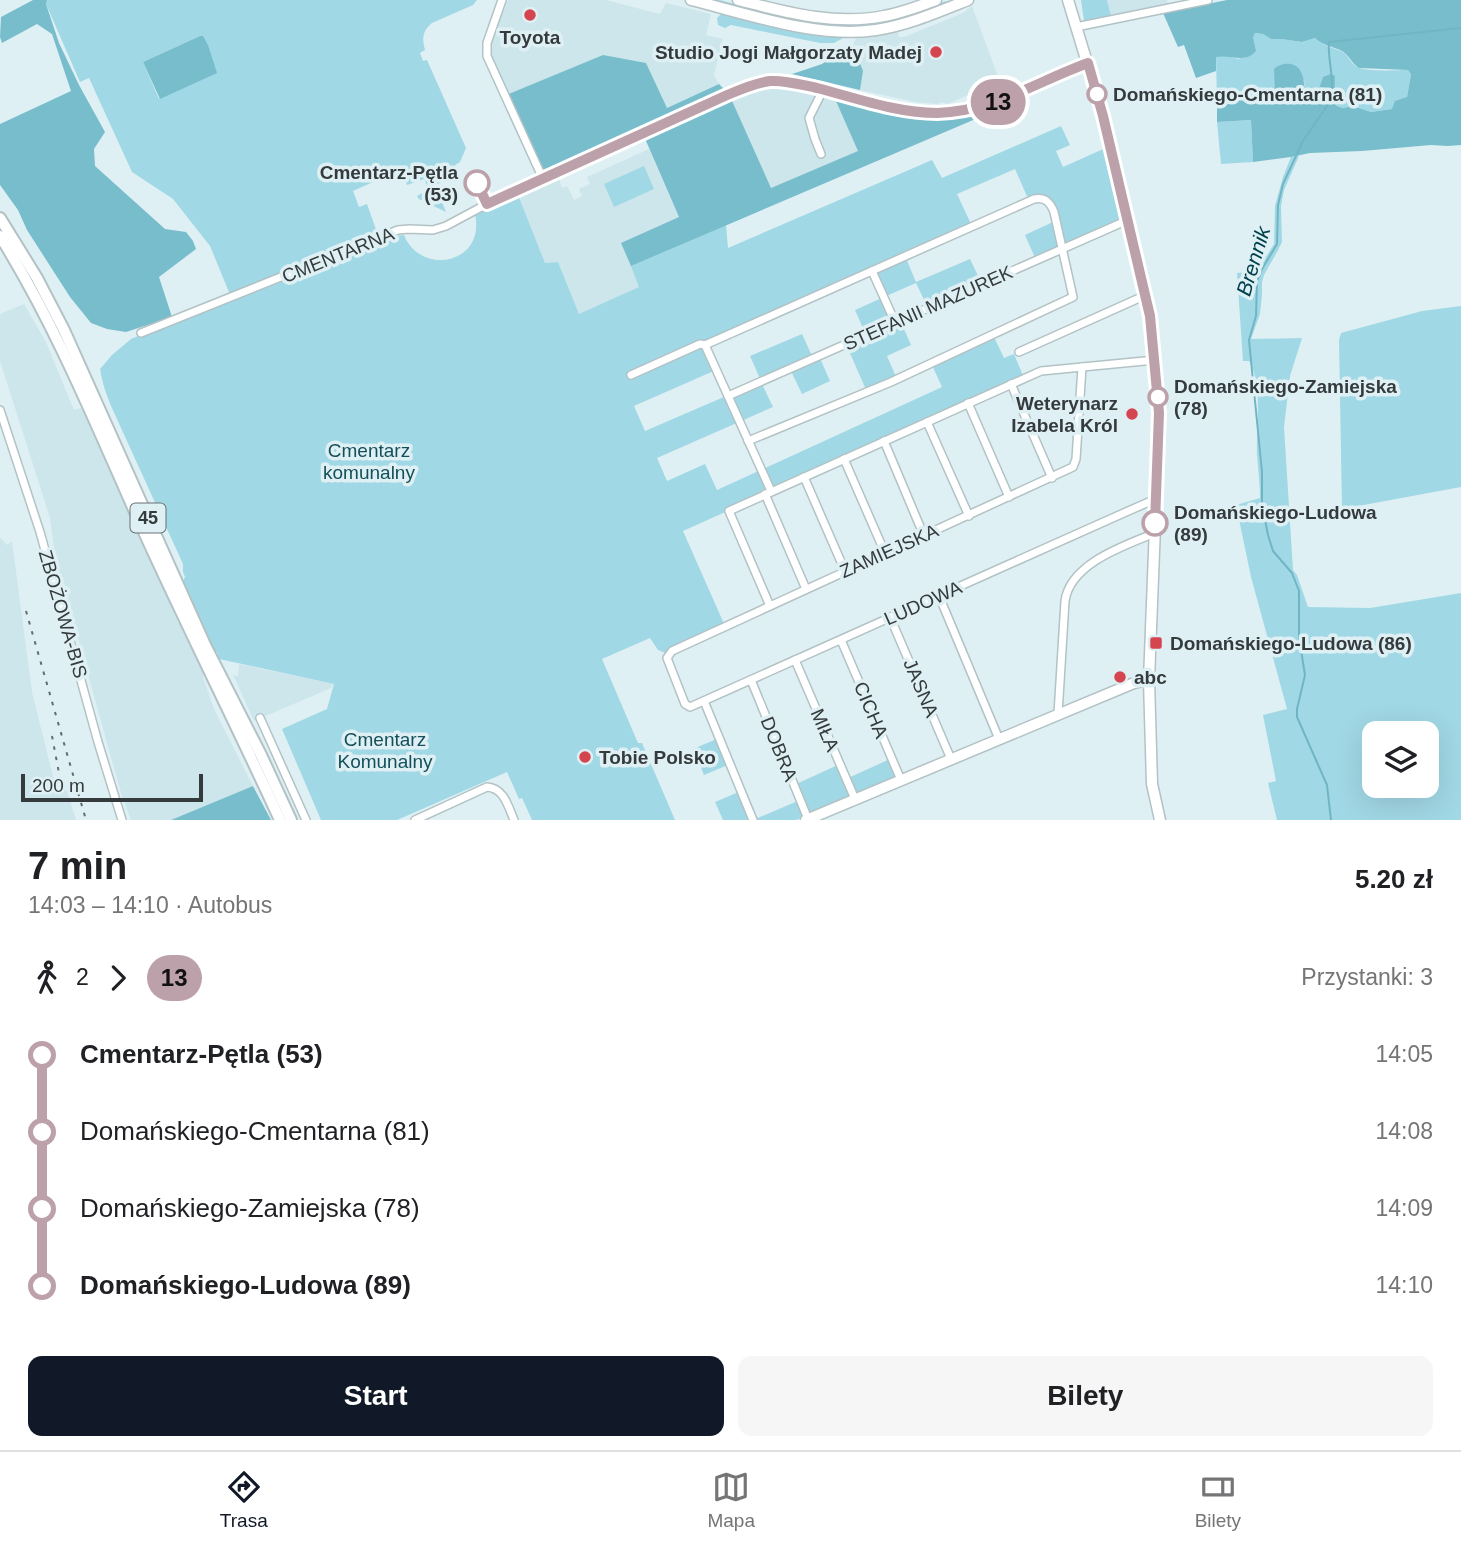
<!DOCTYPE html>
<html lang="pl">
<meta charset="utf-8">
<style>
body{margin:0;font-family:Arial,sans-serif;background:#f6f6f6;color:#202124;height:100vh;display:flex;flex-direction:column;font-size:26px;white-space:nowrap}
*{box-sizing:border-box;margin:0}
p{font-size:23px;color:#757577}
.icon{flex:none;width:38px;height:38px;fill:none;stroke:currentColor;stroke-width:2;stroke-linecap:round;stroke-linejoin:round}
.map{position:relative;height:820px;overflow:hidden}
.panel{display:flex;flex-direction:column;background:#fff;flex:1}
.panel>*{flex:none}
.badge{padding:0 14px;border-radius:23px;font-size:24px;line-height:46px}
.fabs{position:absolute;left:1362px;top:721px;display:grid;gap:14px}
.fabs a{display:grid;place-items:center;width:77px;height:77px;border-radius:14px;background:#fff;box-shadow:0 7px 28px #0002;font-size:35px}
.scale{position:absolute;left:21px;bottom:18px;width:182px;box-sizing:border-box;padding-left:7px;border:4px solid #353b3d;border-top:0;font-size:19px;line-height:24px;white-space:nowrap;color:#353b3d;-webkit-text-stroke:5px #dff0f4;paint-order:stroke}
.map>.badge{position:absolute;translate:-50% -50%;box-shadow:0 0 0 4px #fff}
.legs{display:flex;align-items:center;gap:10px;height:77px;padding:0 28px;font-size:23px}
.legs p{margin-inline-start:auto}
.overview{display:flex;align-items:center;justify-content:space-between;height:119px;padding:0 28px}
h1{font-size:38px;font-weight:700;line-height:52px}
.button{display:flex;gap:14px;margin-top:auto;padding:14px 28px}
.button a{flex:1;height:80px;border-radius:14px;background:#111827;color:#fff;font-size:28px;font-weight:700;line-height:80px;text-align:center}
.button a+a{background:#f6f6f6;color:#202124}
ul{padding:0 28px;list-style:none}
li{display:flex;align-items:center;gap:24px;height:77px;font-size:26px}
li i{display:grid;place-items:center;width:10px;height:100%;margin:0 9px;background:currentColor}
li i::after{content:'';width:18px;height:18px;margin:-9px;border:5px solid;border-radius:50%;background:#fff}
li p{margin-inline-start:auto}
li:first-child i{background:linear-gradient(#0000 50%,currentColor 0)}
li:last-child i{background:linear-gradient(currentColor 50%,#0000 0)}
.tab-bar{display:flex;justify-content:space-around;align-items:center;height:98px;border-top:2px solid #e0e0e0;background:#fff;font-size:19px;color:#757577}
.tab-bar a{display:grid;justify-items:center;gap:4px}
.tab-bar .selected{color:#111827}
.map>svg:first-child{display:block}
</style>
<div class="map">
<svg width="1461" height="820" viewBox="0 0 1461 820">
<rect width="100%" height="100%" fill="#dff0f4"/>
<g fill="#cce6eb">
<path d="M508,0h98l54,14 6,-11 45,11 -5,21 17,4 -9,36 5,9 -52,24 -64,-53 -96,40 -14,-30 -3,-16 2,-11z"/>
<path d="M1107,0h60l1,4 -57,12z"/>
<path d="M972,6l28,76 -53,22 -5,-2 -5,2 -22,-2 -55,-12 3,-19 -10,-26 4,-10 41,-6 1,8h5l59,-24z"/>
<path d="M772,81l60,11 27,59 -88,37 -42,-94z"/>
<path d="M649,149l30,68 -39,70 -61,27 -21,-52 -13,1 -29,-72 41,-18 5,15 5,-2 7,14 8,-4 -3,-7 11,-5 -3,-7z"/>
<path d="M24,304l22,38 28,68 7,-2 4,8 81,178 38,80 -1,3 11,32 39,77 -82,34h-40l-10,-27 -66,-237 -5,-38 -50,-157v-47z"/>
<path d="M0,537l7,8 5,-4 20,151 25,100 10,-2 9,30h-76z"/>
<path d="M239,664l95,20 -3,4 -77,33 -21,-46 5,1z"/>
</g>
<g fill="#a1d8e5" fill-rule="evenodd">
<path d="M47,0h430l-4,5 -41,18c-10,8 -10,16 -7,27l-5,3 3,8 4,-1 39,88 -6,14 -5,3 2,4 -13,5 2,6 -11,5 11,27 -27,-13 -2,-3 12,-7 -5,-10 -17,6 -7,-15 -47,21 6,16 8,-3 12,34 25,-3c16,41 82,30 71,-21l43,-19 27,68 13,-1 21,52 60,-27 -8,-21 95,-41 2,23 204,-88 10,18 119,-52 9,19 -14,6 7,16 47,-21 18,74 -92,40 -11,-25 30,-14 -5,-18 -21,-2 -14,-32 -58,25 15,32 -67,30 11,26 54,-23 12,25 -54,24 -12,-25 -32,14 11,25 5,-2 11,25 -24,11 10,23 -30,13 -21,-48 20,-9 -11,-25 29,-13 -11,-26 -167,74 10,25 -82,36 11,25 116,-50 -11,-25 52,-22 11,24 6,-2 11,25 -28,13 -12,-25 -29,13 12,25 -116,51 10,23 38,-17 12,26 225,-103 -11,-24 62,-28 11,23 10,-4 10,24 -341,153 42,95 -57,28 -10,-4 -8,-12 -48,21 36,84h4l33,77h-143l-10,-22 -3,1 -12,-27 -110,48h-76l-39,-91 45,-20 7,-25 -115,-25 -2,-7 -5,-1 -30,-68 3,-6 -2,-5v-8l-72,-158c-5,-12 -9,-24 -11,-37l12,-14 19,-16 100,-42 -21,-51 -37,-47 -41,-27 -43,-94 -9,4 -34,-78zM200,36h3l-44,63 -16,-37z"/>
<path d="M708,0h12c41,11 103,29 145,23 16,-2 33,-6 48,-10 14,-4 28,-13 42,-13 -18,8 -36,16 -56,21 -65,15 -128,-5 -191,-21z"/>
<path d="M1081,0h26l4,16 -21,5h-6z"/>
<path d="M723,12c41,11 81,23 124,24l-13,7h-14l-89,-18 -6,3 -7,-3 -1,-7z"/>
<path d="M1254,33l9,1 8,5h10l21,3 13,-4c8,8 16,9 26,13 7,3 9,12 16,16 9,5 40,3 52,3l2,4 -4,23 -15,12 -21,3 -18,-6 -9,2 -7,-2 -18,-17 -14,1 -1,-10 -29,14 -58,8 -1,-45 8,-2 15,4 14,-21z"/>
<path d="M1251,120l2,42 -32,2 -4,-42z"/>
<path d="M1299,156l-15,34 -3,16 1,36 -5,10 -13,23 -2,7v13l-2,19 -9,25 51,-1 -12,38 -6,51 9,143 4,5 11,32 62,1 91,-15v227h-184l-9,-37 8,-2 -13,-66 24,-6 -36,-132 -15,-72 24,-7c0,-15 -2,-29 -3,-44 -1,-25 6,-71 -8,-93h-6l-6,-88 20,-2 17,-27 1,-38 8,-29 8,-20zM1374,733h52v53h-52z"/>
<path d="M644,166l10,23 -40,18 -10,-23z"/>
<path d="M1461,306v181l-119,22 -3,-169 2,-7 81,-22z"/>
<path d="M719,738l11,26 -26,11 -11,-26z"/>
<path d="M890,759l6,18 -100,43h-73l-8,-18 26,-11 12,29 47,-20 -6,-15 46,-21 6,15z"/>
</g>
<g fill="#78bdcc">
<path d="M33,0h14l-1,4 13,39 20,42 26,47 -11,17 1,17 70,63 21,3 7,9 3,8 -37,28 13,40 -46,15 -19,-3 -16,-6 -21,-26 -43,-67 -9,-20 -18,-25v-61l71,-33 -19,-57 -15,-10 -35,19 -2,-6 1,-20z"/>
<path d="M1227,0h234v145l-13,1 -17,-1 -69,6 -52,2 -19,4 -38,5 -2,-42 -34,2v-20l58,-8 -1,-25c7,-7 22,-8 27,3 3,5 3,13 4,18l14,-1 4,-12 8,-3 4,2 -1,27 3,3 6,2 10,-2 18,6 21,-3 3,-8 12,-4 4,-23 -3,-4 -49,-2c-7,-4 -10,-13 -17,-17 -10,-5 -19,-5 -27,-13l-13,4 -21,-3h-10l-8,-5 -8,-1 -2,5 3,13c-11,13 -25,3 -40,6v14l-20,7 -12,-33 -6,2 -15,-34z"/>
<path d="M200,36h3l5,9 9,28 -57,26 -17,-37z"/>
<path d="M853,45l10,26 -3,19 -68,-16 30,-10 21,-15z"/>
<path d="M603,55l43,8 21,45 52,-24 10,10 42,94 87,-37 -26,-59 88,20 58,-4 14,4 -361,154 -10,-23 58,-26 -36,-83 -100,45 -39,-83z"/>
<path d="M253,786l18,34h-100z"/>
</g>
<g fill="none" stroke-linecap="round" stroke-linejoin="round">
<path stroke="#71b5c4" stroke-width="2" d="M1331,820l-4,-35 -30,-68v-8l8,-34 -6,-37v-47l-7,-18 -19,-22 -5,-16 -6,-30v-33l-13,-132 7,-24 1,-35 5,-12 15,-25 1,-39 5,-21 20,-43 26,-38c8,-20 -2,-41 0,-61l132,-14"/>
<defs>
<g id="street">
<path d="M502,0l-15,43v13l56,123"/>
<path d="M1076,27l132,-27"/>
<path d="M821,154l-6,-15 -6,-21 14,-28"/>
<path d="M872,271l23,51"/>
<path d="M141,333l257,-103 11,-1 24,1 13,-4 41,-22 242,-110 27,-10 26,-3 130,30c67,9 116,-25 176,-48"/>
<path d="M705,345l66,146"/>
<path d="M1019,352l127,-57"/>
<path d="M1082,367l-6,92 -3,8 -401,184 -5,7 18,46 5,3 427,-191 34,-15h5"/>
<path d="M631,375l69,-31 5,1 329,-146c11,-2 16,3 20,13l19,85 -182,85 -143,59"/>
<path d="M1011,384l41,94"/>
<path d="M728,396l400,-176"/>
<path d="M968,403l41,94"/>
<path d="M0,410l40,122 58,210 24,78"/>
<path d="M927,422l42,94"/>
<path d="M884,441l40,95"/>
<path d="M844,459l41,94"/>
<path d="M804,477l41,94"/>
<path d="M765,494l41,95"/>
<path d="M939,596l60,143"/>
<path d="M770,606l-41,-95 312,-140 114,-11"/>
<path d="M890,617l61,142"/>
<path d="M841,640l60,140"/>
<path d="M795,660l60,139"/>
<path d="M751,680l57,139"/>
<path d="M704,701l49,119"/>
<path d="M1058,714l7,-113c5,-36 55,-54 85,-66h4"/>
<path d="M260,718l46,102"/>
<path d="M415,820l72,-33c17,1 21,19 27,33"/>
</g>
<g id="secondary">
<path d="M691,0c57,14 127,39 185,30 32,-5 62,-18 92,-30"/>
<path d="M738,0c48,12 96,26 146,16 18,-3 35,-10 52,-16"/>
<path d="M1068,0l31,102 43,179 10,45 7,98 -10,256 3,104 8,36"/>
<path d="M806,820l328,-137 15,-3"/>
</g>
<g id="primary">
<path d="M0,218l37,60 27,52 141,315 56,110 30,65"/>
<path d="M0,236c58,93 99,196 144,296 44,97 92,192 136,288"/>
</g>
</defs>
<use href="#street" stroke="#b2c2c5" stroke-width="10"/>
<use href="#secondary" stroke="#b2c2c5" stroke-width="13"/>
<use href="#primary" stroke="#b2c2c5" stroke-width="14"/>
<use href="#street" stroke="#fff" stroke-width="7"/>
<use href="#secondary" stroke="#fff" stroke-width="10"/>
<use href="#primary" stroke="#fff" stroke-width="10"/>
<g stroke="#636c6e" stroke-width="2" stroke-dasharray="3.5 7" stroke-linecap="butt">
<path d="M26,611l60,209"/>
<path d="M52,736l10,53"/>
</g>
</g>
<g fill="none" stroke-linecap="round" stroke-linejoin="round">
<defs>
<path id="line-1" d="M477,183l10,21 238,-108c14,-6 29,-13 45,-15 16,-1 32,4 47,7 39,10 80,25 120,25 55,-1 101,-32 151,-50l15,53 47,200 9,97 -4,110"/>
</defs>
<use href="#line-1" stroke="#fff" stroke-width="16"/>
<use href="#line-1" stroke="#bca1aa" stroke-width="10"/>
</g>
<g fill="#d5454f" stroke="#dff0f4" stroke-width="2.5">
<circle cx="530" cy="15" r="7"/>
<circle cx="936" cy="52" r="7"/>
<circle cx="1132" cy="414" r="7"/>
<rect x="1149" y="636" width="14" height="14" rx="3.5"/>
<circle cx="1120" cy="677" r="7"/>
<circle cx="585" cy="757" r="7"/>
</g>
<g fill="#fff" stroke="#bca1aa" stroke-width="3.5">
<circle cx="1097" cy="94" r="9"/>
<circle cx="477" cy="183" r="12"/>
<circle cx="1158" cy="397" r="9"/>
<circle cx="1155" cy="523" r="12"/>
</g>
<g text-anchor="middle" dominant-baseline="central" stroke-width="7" stroke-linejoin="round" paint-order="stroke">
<rect fill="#dff0f4" stroke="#687174" stroke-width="2" x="130.5" y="503.5" width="35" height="29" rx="5"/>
<g font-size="18" font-weight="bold" fill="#353b3d">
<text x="148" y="518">45</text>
</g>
<g font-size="19" font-weight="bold" fill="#353b3d" stroke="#dff0f4" text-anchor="start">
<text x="530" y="37" text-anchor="middle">Toyota</text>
<text x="922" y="52" text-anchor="end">Studio Jogi Małgorzaty Madej</text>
<text x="1118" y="403" text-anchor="end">Weterynarz<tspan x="1118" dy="22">Izabela Król</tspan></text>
<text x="1170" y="643">Domańskiego-Ludowa (86)</text>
<text x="1134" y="677">abc</text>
<text x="599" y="757">Tobie Polsko</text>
</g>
<g font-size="19" font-weight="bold" fill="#353b3d" stroke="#dff0f4" text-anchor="start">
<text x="1113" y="94">Domańskiego-Cmentarna (81)</text>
<text x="458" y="172" text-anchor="end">Cmentarz-Pętla<tspan x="458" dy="22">(53)</tspan></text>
<text x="1174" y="386">Domańskiego-Zamiejska<tspan x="1174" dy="22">(78)</tspan></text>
<text x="1174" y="512">Domańskiego-Ludowa<tspan x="1174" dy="22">(89)</tspan></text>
</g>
<g font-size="19" fill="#353b3d" stroke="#dff0f4">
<text transform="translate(338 255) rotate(-22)">CMENTARNA</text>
<text transform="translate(928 308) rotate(-24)">STEFANII MAZUREK</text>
<text transform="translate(889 551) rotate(-24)">ZAMIEJSKA</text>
<text transform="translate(923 603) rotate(-24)">LUDOWA</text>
<text transform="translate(63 614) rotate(74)">ZBOŻOWA-BIS</text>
<text transform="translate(921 688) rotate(67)">JASNA</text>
<text transform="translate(871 710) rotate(67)">CICHA</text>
<text transform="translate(825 730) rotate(67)">MIŁA</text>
<text transform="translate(779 749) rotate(68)">DOBRA</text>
</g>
<g font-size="19" fill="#14505b" stroke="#dff0f4">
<text x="369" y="450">Cmentarz<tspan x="369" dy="22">komunalny</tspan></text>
<text x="385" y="739">Cmentarz<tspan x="385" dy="22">Komunalny</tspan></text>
</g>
<g font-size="21" font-style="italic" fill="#00414c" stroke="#dff0f4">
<text transform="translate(1253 261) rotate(-73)">Brennik</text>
</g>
</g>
</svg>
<div class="fabs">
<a><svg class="icon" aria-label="layers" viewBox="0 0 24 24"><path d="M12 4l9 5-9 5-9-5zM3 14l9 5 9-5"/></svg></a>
</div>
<div class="scale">200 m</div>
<b class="badge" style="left:998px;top:102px;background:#bca1aa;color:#111">13</b>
</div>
<section class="panel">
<div class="overview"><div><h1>7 min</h1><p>14:03 – 14:10 · Autobus</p></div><b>5.20 zł</b></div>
<div class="legs"><svg class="icon" aria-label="walk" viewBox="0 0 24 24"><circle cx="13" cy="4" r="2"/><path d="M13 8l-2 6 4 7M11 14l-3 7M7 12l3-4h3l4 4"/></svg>2<svg class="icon" aria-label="forward" viewBox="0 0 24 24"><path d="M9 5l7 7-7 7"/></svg><b class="badge" style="background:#bca1aa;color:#111">13</b><p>Przystanki: 3</p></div>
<ul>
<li><i style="color:#bca1aa"></i><b>Cmentarz-Pętla (53)</b><p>14:05</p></li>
<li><i style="color:#bca1aa"></i><span>Domańskiego-Cmentarna (81)</span><p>14:08</p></li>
<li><i style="color:#bca1aa"></i><span>Domańskiego-Zamiejska (78)</span><p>14:09</p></li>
<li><i style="color:#bca1aa"></i><b>Domańskiego-Ludowa (89)</b><p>14:10</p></li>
</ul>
<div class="button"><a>Start</a><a>Bilety</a></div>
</section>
<nav class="tab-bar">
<a class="selected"><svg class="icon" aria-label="directions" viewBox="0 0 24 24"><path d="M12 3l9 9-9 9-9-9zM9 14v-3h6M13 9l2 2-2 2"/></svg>Trasa</a>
<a><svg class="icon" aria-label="map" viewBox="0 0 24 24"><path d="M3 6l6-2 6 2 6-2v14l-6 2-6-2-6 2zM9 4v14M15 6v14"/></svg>Mapa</a>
<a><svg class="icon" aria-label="tickets" viewBox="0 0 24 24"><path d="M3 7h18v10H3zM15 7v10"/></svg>Bilety</a>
</nav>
